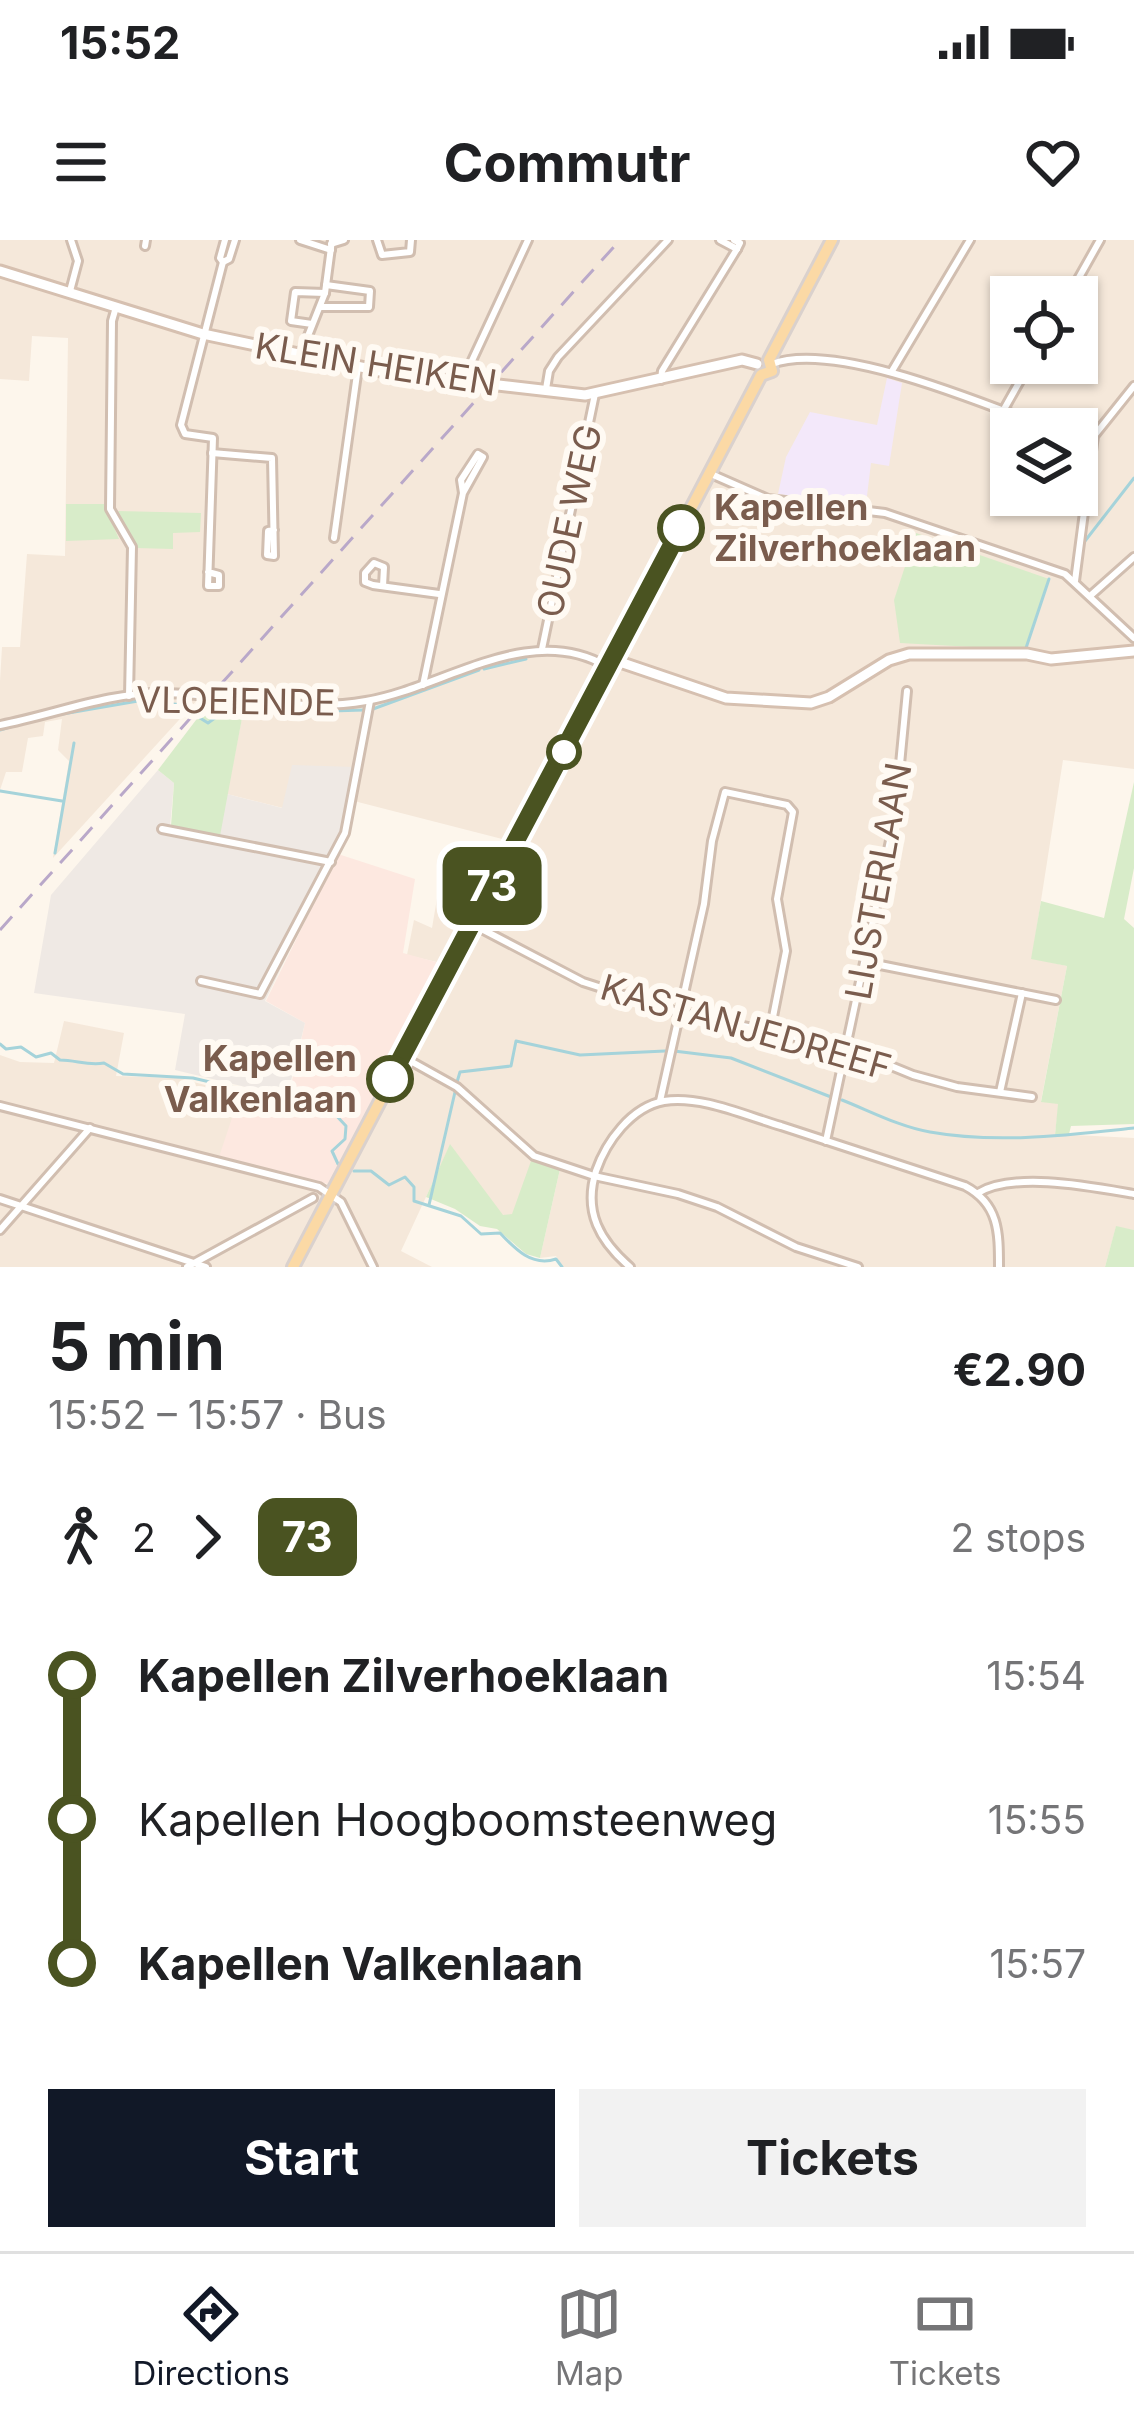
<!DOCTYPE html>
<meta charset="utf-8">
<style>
body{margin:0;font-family:Inter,sans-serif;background:#f2f2f2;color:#202124;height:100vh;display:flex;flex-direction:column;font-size:45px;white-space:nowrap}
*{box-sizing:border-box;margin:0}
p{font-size:39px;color:#757577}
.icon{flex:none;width:66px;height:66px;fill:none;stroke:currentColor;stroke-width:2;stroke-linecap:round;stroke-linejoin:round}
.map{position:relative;height:1027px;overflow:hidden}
.sheet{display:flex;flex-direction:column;background:#fff;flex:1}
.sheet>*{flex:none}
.badge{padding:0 24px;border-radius:18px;font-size:42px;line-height:78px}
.buttons{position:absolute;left:990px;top:36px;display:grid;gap:24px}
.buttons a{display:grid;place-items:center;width:108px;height:108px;border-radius:0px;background:#fff;box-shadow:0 3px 9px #0004;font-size:60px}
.map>.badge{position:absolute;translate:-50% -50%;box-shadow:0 0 0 6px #fff}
.legs{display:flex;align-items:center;gap:18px;height:132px;padding:0 48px;font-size:39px}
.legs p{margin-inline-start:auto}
.overview{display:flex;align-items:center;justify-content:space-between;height:204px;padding:0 48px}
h1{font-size:66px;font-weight:700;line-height:90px}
.action{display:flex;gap:24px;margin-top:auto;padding:24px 48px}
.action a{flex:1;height:138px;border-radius:0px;background:#111827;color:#fff;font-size:48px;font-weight:700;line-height:138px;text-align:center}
.action a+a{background:#f2f2f2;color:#202124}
ul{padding:0 48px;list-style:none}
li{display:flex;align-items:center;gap:42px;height:144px;font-size:45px}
li i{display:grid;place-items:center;width:18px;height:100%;margin:0 15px;background:currentColor}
li i::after{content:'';width:30px;height:30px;margin:-15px;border:9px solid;border-radius:50%;background:#fff}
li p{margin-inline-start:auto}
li:first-child i{background:linear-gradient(#0000 50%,currentColor 0)}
li:last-child i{background:linear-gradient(currentColor 50%,#0000 0)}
.status{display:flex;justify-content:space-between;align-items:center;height:84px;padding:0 60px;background:#fff;direction:ltr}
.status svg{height:33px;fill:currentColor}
header{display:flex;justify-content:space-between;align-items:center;height:156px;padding:0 48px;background:#fff;font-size:54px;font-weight:700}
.menu{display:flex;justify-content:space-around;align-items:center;height:168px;border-top:3px solid #e0e0e0;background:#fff;font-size:33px;color:#757577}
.menu a{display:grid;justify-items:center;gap:6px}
.menu .current{color:#111827}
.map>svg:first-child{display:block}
</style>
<div class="status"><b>15:52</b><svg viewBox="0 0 49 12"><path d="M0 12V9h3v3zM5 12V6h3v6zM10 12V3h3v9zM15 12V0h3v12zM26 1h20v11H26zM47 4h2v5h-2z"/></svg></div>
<header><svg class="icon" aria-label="menu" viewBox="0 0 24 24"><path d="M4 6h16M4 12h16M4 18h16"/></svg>Commutr<svg class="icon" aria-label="heart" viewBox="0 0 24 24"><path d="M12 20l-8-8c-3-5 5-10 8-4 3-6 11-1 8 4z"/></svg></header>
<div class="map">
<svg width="1134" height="1027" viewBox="0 0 1134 1027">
<rect width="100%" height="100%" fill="#fdf6ec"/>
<path fill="#f5e8da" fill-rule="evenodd" d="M0,0h1134v529l-71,-9 -31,198 35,8 -26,135 18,2 -4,31 79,4v92l-18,-3 -11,40h-542l-7,-11 -16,2 20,-89 -48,46h-10l-52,-70 -49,106 31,16h-432v-212l20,7 34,1 10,-42 60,12 -8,43 62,2 62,16 -20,64 109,27 116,-221 -38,-9 7,-35 18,8 13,-77 47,23 18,-33 -156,-40 6,-17 -77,24 -56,-14 18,-92 -46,-4 -146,160 16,-97 -11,-11 4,-31 -17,3 -2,14 -15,2 -6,34h-16l-6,18v-109l2,-34h18l7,-93 38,2 3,-218 -36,-2 -3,45 -29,-2zM1011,57h66v66h-66zM1011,189h66v66h-66z"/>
<path fill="#fde8e0" d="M338,614l77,25 -12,74 40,11 -115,220 -109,-27 21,-63 48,4 17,-75 -39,-22z"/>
<path fill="#efe9e4" d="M292,525l63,2 5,17 -23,70 -72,147 40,22 -18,74 -112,-27 10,-56 -151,-21 17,-98 107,-125 16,13 -4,44 49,9 8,-42 55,14z"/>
<path fill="#f3e8fa" d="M887,138l15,5 -13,83 -18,-3 -5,41 -88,-10 8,-37 24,-45 67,13z"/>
<g fill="#d8ecc9">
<path d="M66,264h38l15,35 -53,2z"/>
<path d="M118,271l83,2 -1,19 -27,1v16l-37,-1z"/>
<path d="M916,293l133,46 -24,71 -125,-7 -6,-43z"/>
<path d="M212,459l33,3 -25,134 -49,-10 3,-43 -16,-13z"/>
<path d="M1134,542v86l-10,51 10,9v196l-63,2 -2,8 -14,1 3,-31 -17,-2 26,-136 -36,-7 10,-58 63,17z"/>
<path d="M450,904l53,71 9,-1 19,-53 29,8 -20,89 -14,-4 -29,-25 -17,-3 -25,-17 -29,-12z"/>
<path d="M1116,986l18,4v37h-29z"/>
</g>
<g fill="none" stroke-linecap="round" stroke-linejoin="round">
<g stroke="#a5d3da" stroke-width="3">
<path d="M1085,301l49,-63"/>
<path d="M1026,408l23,-69"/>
<path d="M484,429l42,-10"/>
<path d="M373,469l106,-39"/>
<path d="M51,476l87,-15 47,4"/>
<path d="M200,478l8,5 26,-19 62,5 19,7 16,-5 33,-1"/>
<path d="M0,490l30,-9"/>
<path d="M0,551l62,10"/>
<path d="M55,613l19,-110"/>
<path d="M0,804l6,5 15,-2 15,10 15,-4 9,7c16,0 28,6 44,3l19,11 70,4 139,33 14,15 -1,13 -13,12 6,13"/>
<path d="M674,811l57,7 100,39"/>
<path d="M457,842l3,-10 51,-6 5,-25 64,14 85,-4"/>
<path d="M842,860c28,11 58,27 88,32 67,12 138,3 204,-4"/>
<path d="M354,931h17l18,14 16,-8 9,10v14l47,15 20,18 19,-1c15,16 32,34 56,26l6,8"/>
<path d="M429,965l26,-113"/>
</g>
<defs>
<g id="street">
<path d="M225,0l-5,18 3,4 6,-3 6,-19"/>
<path d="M300,0l31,10"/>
<path d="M377,0l5,15 28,-3 1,-12"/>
<path d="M720,0l17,9"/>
<path d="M734,0l6,3 -3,6"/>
<path d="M331,4l13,-4"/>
<path d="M145,6l1,-6"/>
<path d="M70,51l8,-30 -7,-21"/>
<path d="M1068,57l32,-57"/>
<path d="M116,67l-4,14 -2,188 22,38 -3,149"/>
<path d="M321,67h48l1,-16 -44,-6"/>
<path d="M312,84l-21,-3 4,-29 30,1"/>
<path d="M300,116l25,-63 7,-53"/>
<path d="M772,124c64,-24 215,41 279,65"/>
<path d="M892,131l78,-131"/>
<path d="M463,140l65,-140"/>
<path d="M661,140l1,-9 75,-122"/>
<path d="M546,149l3,-18 9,-14 110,-117"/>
<path d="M1003,171l27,-48"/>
<path d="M1077,199l15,7"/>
<path d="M212,213l60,5 2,98 -7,-1 1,-24 6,-1"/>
<path d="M711,234l57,25 117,14 180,61 69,64"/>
<path d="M334,298l24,-171"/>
<path d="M208,332l11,3v11h-11l5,-148 -28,-4 -4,-9 42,-163"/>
<path d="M1075,341l19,-145 40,-50"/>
<path d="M383,346l1,-19 -10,-4 -9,10v9l8,3 66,9"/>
<path d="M1090,356l44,-39"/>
<path d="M542,409l53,-255"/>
<path d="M423,445l40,-192 20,-36 -5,-3 -17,26 2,13"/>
<path d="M0,485c53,-10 109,-33 163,-32 67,1 137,20 203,8 77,-13 163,-80 240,-35"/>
<path d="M162,589l169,33"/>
<path d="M472,684l111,58 94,30 170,36 66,27 44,12 75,10"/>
<path d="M865,722l191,38"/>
<path d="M201,741l59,13 85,-161 25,-132"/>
<path d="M405,818l52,29 77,69 60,20 84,18 39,13 79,40 62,20"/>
<path d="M1000,852l22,-99"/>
<path d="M660,861l44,-197 8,-63 13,-49 62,13 6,7 -16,87 9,52 -16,81"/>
<path d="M0,866l319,81 22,15 32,65"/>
<path d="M826,901l69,-324 12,-126"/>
<path d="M978,953c36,-22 115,-6 156,1"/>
<path d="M0,959l206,68"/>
<path d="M0,990l90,-102"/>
<path d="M187,1027l126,-69"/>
<path d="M630,1027c-30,-26 -47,-55 -34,-96 10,-29 35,-64 68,-70 37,-6 82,15 117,25 61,20 123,40 184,60 34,18 34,46 34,81"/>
</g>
<g id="secondary">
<path d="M0,31l203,63 182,38 200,23 157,-35 15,4"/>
<path d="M611,419l115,39 85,5 18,-6 60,-37 20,-6h118l24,5 83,-8"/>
</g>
<path id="primary" d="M293,1027l468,-892 11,-4 -3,-11 63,-120"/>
</defs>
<use href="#street" stroke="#d1beb0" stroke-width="12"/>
<use href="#secondary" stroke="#d6c0b0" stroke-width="15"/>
<use href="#primary" stroke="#dad1cd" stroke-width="16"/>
<use href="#street" stroke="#fff" stroke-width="6"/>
<use href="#secondary" stroke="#fff" stroke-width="9"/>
<use href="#primary" stroke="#fbd9a5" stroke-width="10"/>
<path stroke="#b9a8c9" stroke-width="3" stroke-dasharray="18 12" stroke-linecap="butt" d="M0,690l620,-690"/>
</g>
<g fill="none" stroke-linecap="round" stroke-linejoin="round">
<defs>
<path id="line-1" d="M390,839l291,-551"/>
</defs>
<use href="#line-1" stroke="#fff" stroke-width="27"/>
<use href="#line-1" stroke="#4a5321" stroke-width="18"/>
</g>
<g fill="#fff" stroke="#4a5321" stroke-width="6">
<circle cx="681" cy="288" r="21"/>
<circle cx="564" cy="512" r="15"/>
<circle cx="390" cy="839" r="21"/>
</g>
<g text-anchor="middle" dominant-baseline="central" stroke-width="12" stroke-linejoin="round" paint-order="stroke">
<g font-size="36" fill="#7a5c4d" stroke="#fffaf3">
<text transform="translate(376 124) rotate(9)">KLEIN HEIKEN</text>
<text transform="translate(569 281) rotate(-78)">OUDE WEG</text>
<text transform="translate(236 461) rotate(1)">VLOEIENDE</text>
<text transform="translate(878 641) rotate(-80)">LIJSTERLAAN</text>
<text transform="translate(746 787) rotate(16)">KASTANJEDREEF</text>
</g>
<g font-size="36" font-weight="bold" fill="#7a5c4d" stroke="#fffaf3" text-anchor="start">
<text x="714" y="267">Kapellen<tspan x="714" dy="41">Zilverhoeklaan</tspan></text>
<text x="357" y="818" text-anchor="end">Kapellen<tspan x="357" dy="41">Valkenlaan</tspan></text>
</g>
</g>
</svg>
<div class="buttons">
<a><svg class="icon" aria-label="locate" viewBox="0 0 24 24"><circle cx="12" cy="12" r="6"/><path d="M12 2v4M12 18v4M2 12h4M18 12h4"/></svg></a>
<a><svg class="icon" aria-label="layers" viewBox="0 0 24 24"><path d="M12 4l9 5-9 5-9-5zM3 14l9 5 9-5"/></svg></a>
</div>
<b class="badge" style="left:492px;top:646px;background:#4a5321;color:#fff">73</b>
</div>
<section class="sheet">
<div class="overview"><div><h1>5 min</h1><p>15:52 – 15:57 · Bus</p></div><b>€2.90</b></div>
<div class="legs"><svg class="icon" aria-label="walk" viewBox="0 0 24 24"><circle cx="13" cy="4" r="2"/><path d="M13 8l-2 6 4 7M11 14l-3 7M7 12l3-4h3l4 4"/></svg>2<svg class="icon" aria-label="forward" viewBox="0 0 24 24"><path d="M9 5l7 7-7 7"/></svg><b class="badge" style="background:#4a5321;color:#fff">73</b><p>2 stops</p></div>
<ul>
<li><i style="color:#4a5321"></i><b>Kapellen Zilverhoeklaan</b><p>15:54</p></li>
<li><i style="color:#4a5321"></i><span>Kapellen Hoogboomsteenweg</span><p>15:55</p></li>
<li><i style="color:#4a5321"></i><b>Kapellen Valkenlaan</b><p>15:57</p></li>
</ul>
<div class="action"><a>Start</a><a>Tickets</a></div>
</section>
<nav class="menu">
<a class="current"><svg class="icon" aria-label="directions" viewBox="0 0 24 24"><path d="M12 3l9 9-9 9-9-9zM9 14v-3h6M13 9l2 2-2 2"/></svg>Directions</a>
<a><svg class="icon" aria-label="map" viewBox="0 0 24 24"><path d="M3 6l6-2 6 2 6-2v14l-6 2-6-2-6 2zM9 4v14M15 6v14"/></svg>Map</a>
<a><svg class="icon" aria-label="tickets" viewBox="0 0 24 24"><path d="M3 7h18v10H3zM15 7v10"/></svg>Tickets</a>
</nav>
